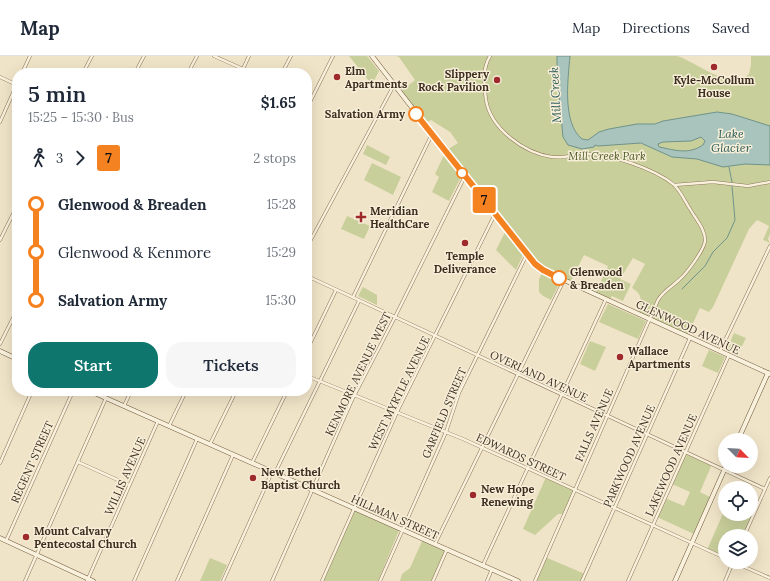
<!DOCTYPE html>
<meta charset="utf-8">
<style>
body{margin:0;font-family:Lora,serif;background:#f6f6f7;color:#1f2937;height:100vh;display:flex;flex-direction:column;font-size:15px;white-space:nowrap}
*{box-sizing:border-box;margin:0}
p{font-size:13px;color:#747a83}
.icon{flex:none;width:22px;height:22px;fill:none;stroke:currentColor;stroke-width:2;stroke-linecap:round;stroke-linejoin:round}
.map{position:relative;flex:1;overflow:hidden}
.panel{position:absolute;left:12px;top:12px;width:300px;height:328px;display:flex;flex-direction:column;background:#fff;border-radius:16px;box-shadow:0 4px 16px #0002}
.panel>*{flex:none}
.badge{padding:0 8px;border-radius:3px;font-size:14px;line-height:26px}
.needle{width:26px;rotate:114deg}
.controls{position:absolute;left:718px;top:377px;display:grid;gap:8px}
.controls a{display:grid;place-items:center;width:40px;height:40px;border-radius:50%;background:#fff;box-shadow:0 4px 16px #0002;font-size:20px}
.map>.badge{position:absolute;translate:-50% -50%;box-shadow:0 0 0 2px #fff}
.legs{display:flex;align-items:center;gap:6px;height:44px;padding:0 16px;font-size:13px}
.legs p{margin-inline-start:auto}
.summary{display:flex;align-items:center;justify-content:space-between;height:68px;padding:0 16px}
h1{font-size:22px;font-weight:600;line-height:30px}
.action{display:flex;gap:8px;margin-top:auto;padding:8px 16px}
.action a{flex:1;height:46px;border-radius:16px;background:#0f766e;color:#fff;font-size:16px;font-weight:600;line-height:46px;text-align:center}
.action a+a{background:#f6f6f7;color:#1f2937}
ul{padding:0 16px;list-style:none}
li{display:flex;align-items:center;gap:14px;height:48px;font-size:15px}
li i{display:grid;place-items:center;width:6px;height:100%;margin:0 5px;background:currentColor}
li i::after{content:'';width:10px;height:10px;margin:-5px;border:3px solid;border-radius:50%;background:#fff}
li p{margin-inline-start:auto}
li:first-child i{background:linear-gradient(#0000 50%,currentColor 0)}
li:last-child i{background:linear-gradient(currentColor 50%,#0000 0)}
header{display:flex;align-items:center;gap:24px;box-sizing:border-box;height:56px;padding:0 20px;background:#fff;border-bottom:1px solid #e0e1e3}
header strong{font-size:19px}
nav{display:flex;gap:22px;margin-inline-start:auto;font-size:14px}
.map>svg:first-child{display:block}
</style>
<header>
<strong>Map</strong>
<nav><a>Map</a><a>Directions</a><a>Saved</a></nav>
</header>
<div class="map">
<svg width="770" height="525" viewBox="0 0 770 525">
<rect width="100%" height="100%" fill="#f0e4c8"/>
<g fill="#c9cf9b">
<path d="M349,0h18l12,15 -7,14z"/>
<path d="M396,0h281c20,6 53,36 72,18l2,-9v-9h19v178l-2,5 2,4 -7,-3 6,-14 -12,-6 -8,9 -36,78 -4,5 -9,-4 -13,28 -49,-22c3,-12 6,-19 -6,-26l13,-24 -12,-6 -13,21 11,5 -8,17 -11,-5 -3,5 -14,-7 13,-28 -24,-11 -14,28 -27,-13 -98,-119 13,-8 -8,-11 -19,-12 -7,4 -24,-32 15,-12 -16,-23z"/>
<path d="M367,89l23,12 -4,8 -23,-11z"/>
<path d="M444,99l17,22 -12,24 -17,-9 7,-15 -4,-3z"/>
<path d="M372,107l29,14 -8,18 -29,-15z"/>
<path d="M347,160l23,10 -6,13 -23,-10z"/>
<path d="M505,176l18,23 -7,15 -20,-20z"/>
<path d="M542,217l18,9 -9,18 -8,-4 -4,-4v-13z"/>
<path d="M363,231l14,8v10l-19,-9z"/>
<path d="M608,248l38,17 -8,18 -39,-17z"/>
<path d="M734,277l12,5 -8,16 -11,-5z"/>
<path d="M590,285l16,6 -11,24 -15,-7z"/>
<path d="M709,294l16,7 -7,16 -16,-7z"/>
<path d="M686,396l26,12 -12,28 12,6 -16,37 -39,-18 8,-19 19,8 6,-14 -18,-8z"/>
<path d="M546,421l29,13 -11,24h-6l-23,21 -12,-6z"/>
<path d="M751,443l8,4 -15,33h-19v22l-18,-8 18,-41v5h26z"/>
<path d="M354,452l46,20 -22,53h-56z"/>
<path d="M423,483l24,10 -14,32h-33l2,-7 8,-6z"/>
<path d="M545,501l40,17 -3,7h-47z"/>
<path d="M210,502l17,7 -7,16h-20z"/>
</g>
<path fill="#a9c4bc" stroke="#6f938a" fill-rule="evenodd" d="M557,0h13c-2,23 -8,67 12,83l6,1 11,-8 10,-3 28,-5h18l8,-3 54,-9 15,2 38,12v39l-25,-1 -22,3 -26,-8 -25,-2 -31,-14 -43,3 -3,-1 -1,2 -12,2 -14,-4 -5,-8 -6,-62zM701,81l4,4 -2,4c-15,10 -28,5 -44,2l-1,-3 5,-2 28,-1z"/>
<g fill="none" stroke-linecap="round" stroke-linejoin="round">
<g stroke="#6f938a" stroke-width="1">
<path d="M729,111l3,15"/>
<path d="M682,233l23,-23 8,-14 14,-14 8,-18 -3,-34"/>
</g>
<defs>
<g id="street">
<path d="M214,0l38,17"/>
<path d="M490,0c-8,13 -6,29 -4,44 5,29 38,53 66,57 12,2 24,-4 36,-3 23,0 66,15 85,30 7,6 12,17 17,25 5,9 16,21 15,32 -1,9 -18,32 -25,38 -8,8 -16,11 -22,21l-123,281"/>
<path d="M22,17l8,-17"/>
<path d="M83,17l9,-17"/>
<path d="M135,17l9,-17"/>
<path d="M188,17l9,-17"/>
<path d="M241,17l8,-17"/>
<path d="M282,17l9,-17"/>
<path d="M0,21l17,8"/>
<path d="M307,41l4,2"/>
<path d="M307,52l26,-52"/>
<path d="M0,66l17,-38"/>
<path d="M674,129l39,-3 35,4 22,-4"/>
<path d="M0,184l17,-34"/>
<path d="M307,191l87,-162"/>
<path d="M307,220l458,213"/>
<path d="M353,241l79,-163"/>
<path d="M0,288l17,-34"/>
<path d="M307,294l29,-60"/>
<path d="M720,295l50,-105"/>
<path d="M307,320l156,63 262,119"/>
<path d="M124,350l7,-15"/>
<path d="M169,370l17,-35"/>
<path d="M210,388l26,-53"/>
<path d="M78,406l51,23"/>
<path d="M0,407l32,-72"/>
<path d="M252,407l35,-72"/>
<path d="M275,417l84,-172"/>
<path d="M744,480l26,-58"/>
<path d="M6,485l67,-150"/>
<path d="M435,488l129,-264"/>
<path d="M733,506l37,16"/>
<path d="M483,509l123,-266"/>
<path d="M25,525l81,-183"/>
<path d="M87,525l71,-160"/>
<path d="M134,525l63,-142"/>
<path d="M177,525l56,-126"/>
<path d="M223,525l49,-109"/>
<path d="M272,525l80,-181 43,-83 70,-141"/>
<path d="M322,525l75,-169 98,-198"/>
<path d="M380,525l66,-149 13,-39 68,-139"/>
<path d="M433,525l14,-32"/>
<path d="M487,525l5,-12"/>
<path d="M582,525l108,-243"/>
<path d="M628,525l101,-226"/>
<path d="M725,525l8,-19"/>
</g>
<g id="secondary">
<path d="M372,0l90,116 78,97 230,105"/>
<path d="M0,295l17,8"/>
<path d="M90,335l428,190"/>
<path d="M738,384l30,-67"/>
<path d="M0,482l93,43"/>
<path d="M675,525l51,-115"/>
</g>
</defs>
<use href="#street" stroke="#8d765c" stroke-width="3.5"/>
<use href="#secondary" stroke="#6f573f" stroke-width="5"/>
<use href="#street" stroke="#faf1dc" stroke-width="2.5"/>
<use href="#secondary" stroke="#faf1dc" stroke-width="4"/>
</g>
<g fill="none" stroke-linecap="round" stroke-linejoin="round">
<defs>
<path id="line-1" d="M416,58l119,150 8,6 16,8"/>
</defs>
<use href="#line-1" stroke="#fff" stroke-width="9"/>
<use href="#line-1" stroke="#f58220" stroke-width="6"/>
</g>
<g fill="#9e2a2b" stroke="#f7eed8" stroke-width="1.5">
<circle cx="714" cy="11" r="4"/>
<circle cx="337" cy="21" r="4"/>
<circle cx="497" cy="24" r="4"/>
<path d="M359 155h4v4h4v4h-4v4h-4v-4h-4v-4h4z"/>
<circle cx="465" cy="187" r="4"/>
<circle cx="620" cy="301" r="4"/>
<circle cx="253" cy="422" r="4"/>
<circle cx="473" cy="439" r="4"/>
<circle cx="26" cy="481" r="4"/>
</g>
<g fill="#fff" stroke="#f58220" stroke-width="2">
<circle cx="416" cy="58" r="7"/>
<circle cx="462" cy="117" r="5"/>
<circle cx="559" cy="222" r="7"/>
</g>
<g text-anchor="middle" dominant-baseline="central" stroke-width="3" stroke-linejoin="round" paint-order="stroke">
<g font-size="11" font-weight="bold" fill="#3d2e20" stroke="#f7eed8" text-anchor="start">
<text x="345" y="15">Elm<tspan x="345" dy="13">Apartments</tspan></text>
<text x="489" y="18" text-anchor="end">Slippery<tspan x="489" dy="13">Rock Pavilion</tspan></text>
<text x="714" y="24" text-anchor="middle">Kyle-McCollum<tspan x="714" dy="13">House</tspan></text>
<text x="370" y="155">Meridian<tspan x="370" dy="13">HealthCare</tspan></text>
<text x="465" y="200" text-anchor="middle">Temple<tspan x="465" dy="13">Deliverance</tspan></text>
<text x="628" y="295">Wallace<tspan x="628" dy="13">Apartments</tspan></text>
<text x="261" y="416">New Bethel<tspan x="261" dy="13">Baptist Church</tspan></text>
<text x="481" y="433">New Hope<tspan x="481" dy="13">Renewing</tspan></text>
<text x="34" y="475">Mount Calvary<tspan x="34" dy="13">Pentecostal Church</tspan></text>
</g>
<g font-size="11" font-weight="bold" fill="#3d2e20" stroke="#f7eed8" text-anchor="end">
<text x="405" y="58">Salvation Army</text>
<text x="570" y="216" text-anchor="start">Glenwood<tspan x="570" dy="13">&amp; Breaden</tspan></text>
</g>
<g font-size="11" font-style="italic" fill="#4d5a26" stroke="#f7eed8">
<text x="607" y="100">Mill Creek Park</text>
</g>
<g font-size="11" fill="#3d2e20" stroke="#f7eed8">
<text transform="translate(688 271) rotate(25)">GLENWOOD AVENUE</text>
<text transform="translate(358 318) rotate(-64)">KENMORE AVENUE WEST</text>
<text transform="translate(539 320) rotate(25)">OVERLAND AVENUE</text>
<text transform="translate(399 337) rotate(-64)">WEST MYRTLE AVENUE</text>
<text transform="translate(444 357) rotate(-67)">GARFIELD STREET</text>
<text transform="translate(594 369) rotate(-66)">FALLS AVENUE</text>
<text transform="translate(629 400) rotate(-66)">PARKWOOD AVENUE</text>
<text transform="translate(521 401) rotate(25)">EDWARDS STREET</text>
<text transform="translate(32 406) rotate(-66)">REGENT STREET</text>
<text transform="translate(671 409) rotate(-66)">LAKEWOOD AVENUE</text>
<text transform="translate(125 420) rotate(-66)">WILLIS AVENUE</text>
<text transform="translate(395 461) rotate(24)">HILLMAN STREET</text>
</g>
<g font-size="12" font-style="italic" fill="#2f5d5a" stroke="#f7eed8">
<text transform="translate(555 39) rotate(-93)">Mill Creek</text>
<text x="731" y="77">Lake<tspan x="731" dy="14">Glacier</tspan></text>
</g>
</g>
</svg>
<div class="controls">
<a><svg class="needle" viewBox="-14 -14 28 28"><path d="M0-13l5 13h-10z" fill="#e53935"/><path d="M0 13l5-13h-10z" fill="#747a83"/></svg></a>
<a><svg class="icon" aria-label="locate" viewBox="0 0 24 24"><circle cx="12" cy="12" r="6"/><path d="M12 2v4M12 18v4M2 12h4M18 12h4"/></svg></a>
<a><svg class="icon" aria-label="layers" viewBox="0 0 24 24"><path d="M12 4l9 5-9 5-9-5zM3 14l9 5 9-5"/></svg></a>
</div>
<b class="badge" style="left:484px;top:144px;background:#f58220;color:#111">7</b>
<section class="panel">
<div class="summary"><div><h1>5 min</h1><p>15:25 – 15:30 · Bus</p></div><b>$1.65</b></div>
<div class="legs"><svg class="icon" aria-label="walk" viewBox="0 0 24 24"><circle cx="13" cy="4" r="2"/><path d="M13 8l-2 6 4 7M11 14l-3 7M7 12l3-4h3l4 4"/></svg>3<svg class="icon" aria-label="forward" viewBox="0 0 24 24"><path d="M9 5l7 7-7 7"/></svg><b class="badge" style="background:#f58220;color:#111">7</b><p>2 stops</p></div>
<ul>
<li><i style="color:#f58220"></i><b>Glenwood &amp; Breaden</b><p>15:28</p></li>
<li><i style="color:#f58220"></i><span>Glenwood &amp; Kenmore</span><p>15:29</p></li>
<li><i style="color:#f58220"></i><b>Salvation Army</b><p>15:30</p></li>
</ul>
<div class="action"><a>Start</a><a>Tickets</a></div>
</section>
</div>
